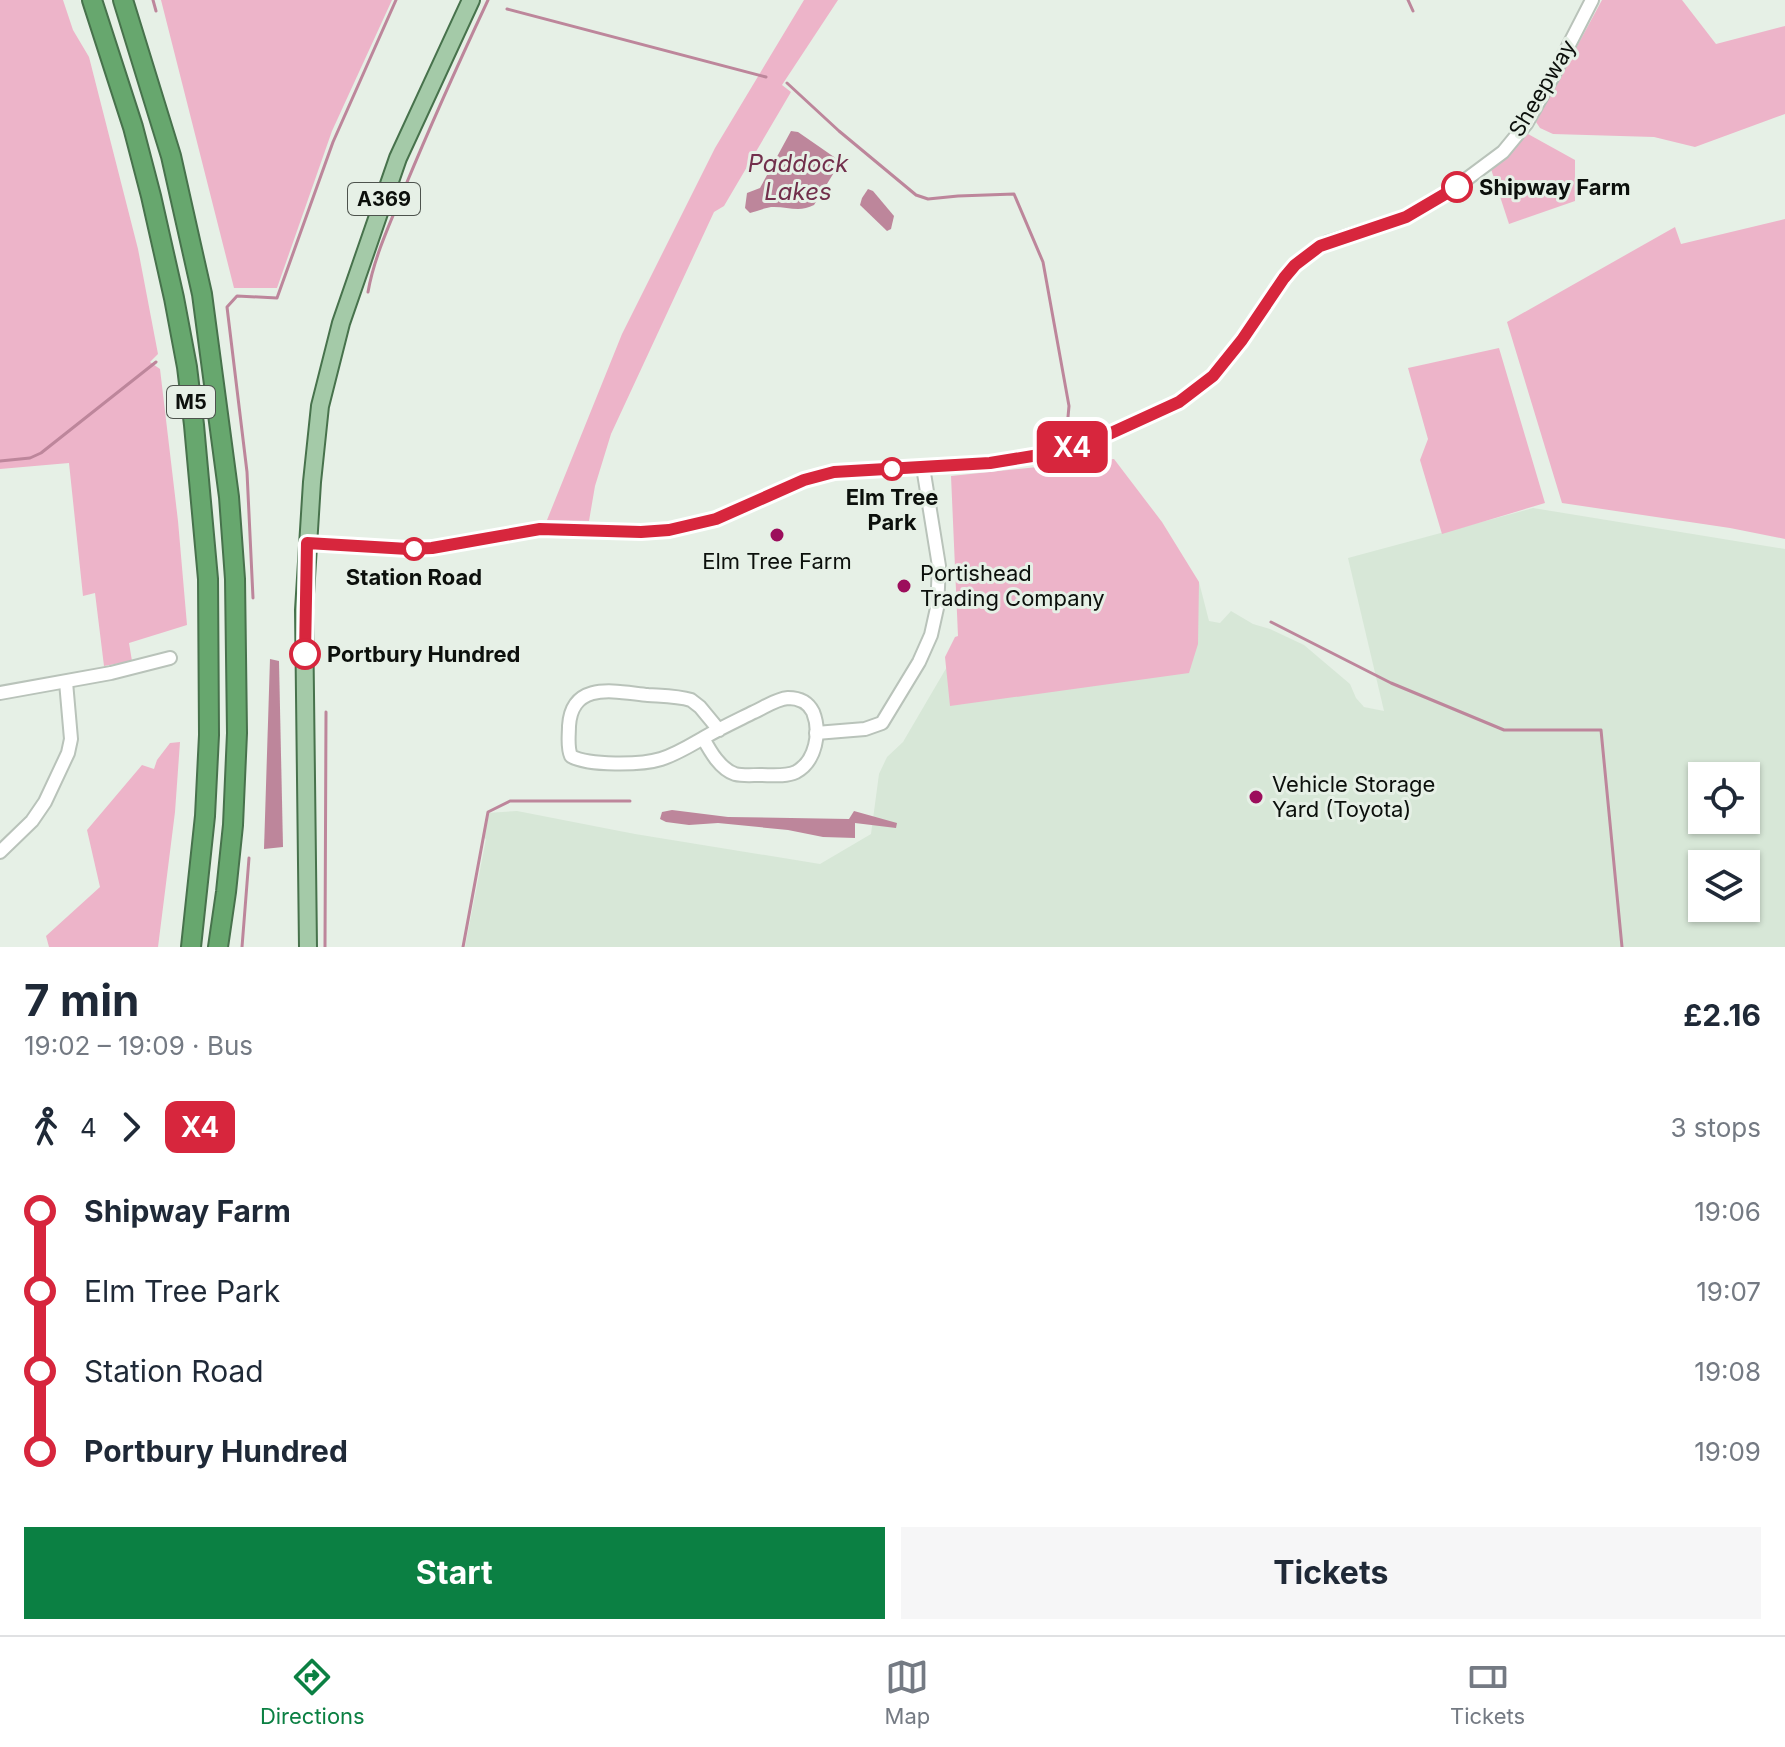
<!DOCTYPE html>
<meta charset="utf-8">
<style>
body{margin:0;font-family:Inter,sans-serif;background:#f6f6f7;color:#1f2937;height:100vh;display:flex;flex-direction:column;font-size:30px;white-space:nowrap}
*{box-sizing:border-box;margin:0}
p{font-size:26px;color:#747a83}
.icon{flex:none;width:44px;height:44px;fill:none;stroke:currentColor;stroke-width:2;stroke-linecap:round;stroke-linejoin:round}
.map{position:relative;height:947px;overflow:hidden}
.drawer{display:flex;flex-direction:column;background:#fff;flex:1}
.drawer>*{flex:none}
.badge{padding:0 16px;border-radius:12px;font-size:28px;line-height:52px}
.tools{position:absolute;left:1688px;top:762px;display:grid;gap:16px}
.tools a{display:grid;place-items:center;width:72px;height:72px;border-radius:0px;background:#fff;box-shadow:0 2px 6px #0004;font-size:40px}
.map>.badge{position:absolute;translate:-50% -50%;box-shadow:0 0 0 4px #fff}
.legs{display:flex;align-items:center;gap:12px;height:88px;padding:0 24px;font-size:26px}
.legs p{margin-inline-start:auto}
.headline{display:flex;align-items:center;justify-content:space-between;height:136px;padding:0 24px}
h1{font-size:44px;font-weight:700;line-height:60px}
.action{display:flex;gap:16px;margin-top:auto;padding:16px 24px}
.action a{flex:1;height:92px;border-radius:0px;background:#0b8043;color:#fff;font-size:32px;font-weight:700;line-height:92px;text-align:center}
.action a+a{background:#f6f6f7;color:#1f2937}
ul{padding:0 24px;list-style:none}
li{display:flex;align-items:center;gap:28px;height:80px;font-size:30px}
li i{display:grid;place-items:center;width:12px;height:100%;margin:0 10px;background:currentColor}
li i::after{content:'';width:20px;height:20px;margin:-10px;border:6px solid;border-radius:50%;background:#fff}
li p{margin-inline-start:auto}
li:first-child i{background:linear-gradient(#0000 50%,currentColor 0)}
li:last-child i{background:linear-gradient(currentColor 50%,#0000 0)}
.dock{display:flex;justify-content:space-around;align-items:center;height:112px;border-top:2px solid #e0e1e3;background:#fff;font-size:22px;color:#747a83}
.dock a{display:grid;justify-items:center;gap:4px}
.dock .active{color:#0b8043}
.map>svg:first-child{display:block}
</style>
<div class="map">
<svg width="1785" height="947" viewBox="0 0 1785 947">
<rect width="100%" height="100%" fill="#e6f0e6"/>
<path fill="#d7e7d7" fill-rule="evenodd" d="M1533,508l252,41v398h-1320l21,-108 -4,-2 5,-24 30,-2 118,23 185,30 51,-30 8,-60 8,-17 16,-15 55,-94 241,-66 10,39 11,2 11,-12 22,13 17,5 34,16 46,39 6,14 8,9 20,4 -36,-153zM1702,776h44v44h-44zM1702,864h44v44h-44z"/>
<g fill="#edb4c9">
<path d="M0,0h63l10,30 16,27 49,192 20,105 -8,8 10,7 18,152 9,104 -58,18 3,18 -28,5 -9,-73 -12,3 -14,-133 -69,6z"/>
<path d="M161,0h231l-60,131 -55,157h-43z"/>
<path d="M804,0h34l-56,85 9,7 -67,114 -10,6 -103,222 -16,52 -6,35 -42,-1 75,-186 93,-186z"/>
<path d="M1602,0h80l34,44 69,-18v88l-90,33 -41,-10 -101,-3 -13,-6 -4,-6z"/>
<path d="M1528,134l47,26v41l-66,23 -18,-55z"/>
<path d="M1785,219v320l-55,-11 -168,-25 -55,-181 168,-95 6,17z"/>
<path d="M1499,348l46,155 -103,31 -22,-74 8,-21 -20,-71z"/>
<path d="M1114,459l48,63 37,60 -1,62 -9,29 -239,33 -5,-49 10,-20 3,-1 -7,-160z"/>
<path d="M180,742l-5,70 -17,135h-109l-3,-11 54,-49 -13,-57 55,-65 12,4 3,-9 13,-17z"/>
</g>
<g fill="#bd869b">
<path d="M791,131l7,1 39,27 1,7 -24,39c-15,8 -27,1 -43,2 -6,1 -14,4 -21,6l-5,-5 2,-15 13,-5z"/>
<path d="M868,189l5,2 21,25 -3,13 -4,2 -27,-26 2,-7z"/>
<path d="M270,659l9,2 4,186 -19,2z"/>
<path d="M672,810l56,7 121,2 5,-8 43,12 -1,5 -41,-5v15l-32,-1 -35,-7 -70,-7 -29,2 -23,-3 -6,-3 2,-7z"/>
</g>
<g fill="none" stroke-linecap="round" stroke-linejoin="round">
<g stroke="#bd869b" stroke-width="3">
<path d="M153,0l3,11"/>
<path d="M1408,0l5,11"/>
<path d="M507,9l259,68"/>
<path d="M787,83l52,48 77,64 12,4 30,-3 56,-2 29,68 26,144 -2,22"/>
<path d="M368,292c6,-35 23,-71 37,-105 26,-63 54,-125 83,-187"/>
<path d="M0,461l30,-3 11,-5 115,-91"/>
<path d="M253,598l-6,-126 -20,-165 10,-11 40,2 56,-156 63,-142"/>
<path d="M1271,622l120,61 113,47h97l21,217"/>
<path d="M242,947l7,-89"/>
<path d="M325,947l1,-235"/>
<path d="M463,947l25,-135 22,-11h120"/>
</g>
<defs>
<g id="minor">
<path d="M307,543l101,6 24,-1 108,-19 101,3 28,-2 47,-11 88,-39 30,-8 156,-9 67,-11 52,-18 70,-32 34,-26 29,-36 42,-62 11,-13 16,-13 17,-10 78,-25 42,-24 55,-41 23,-28 27,-48 39,-76"/>
<path d="M0,693l111,-20 59,-15"/>
<path d="M816,733l49,-4 17,-6 37,-61 12,-27 6,-27 2,-42 -16,-99"/>
<path d="M703,738c7,13 17,31 32,36 8,2 17,1 25,1 11,0 25,2 36,-3 20,-11 25,-40 17,-60 -5,-10 -14,-14 -25,-14 -12,1 -23,9 -34,14 -16,8 -33,16 -49,25 -14,8 -28,17 -44,22 -19,6 -73,7 -90,-3 -4,-9 -2,-20 -2,-30 3,-46 47,-34 79,-31 14,1 30,1 43,5l9,7 19,23"/>
<path d="M0,852l32,-31 13,-19 23,-49 3,-14 -5,-57"/>
</g>
<path id="major" d="M308,947l-4,-337 8,-128 8,-76 21,-83 57,-165 73,-158"/>
<g id="highway">
<path d="M92,0l41,127 18,69 23,102 13,69 7,58 14,154 1,156 -4,81 -14,131"/>
<path d="M123,0l48,156 31,138 27,203 6,82 2,154 -4,92 -7,67 -8,55"/>
</g>
</defs>
<use href="#minor" stroke="#b9c3ba" stroke-width="16"/>
<use href="#major" stroke="#47724c" stroke-width="20"/>
<use href="#highway" stroke="#47724c" stroke-width="22"/>
<use href="#minor" stroke="#fff" stroke-width="12"/>
<use href="#major" stroke="#a4caa8" stroke-width="16"/>
<use href="#highway" stroke="#67a76e" stroke-width="18"/>
</g>
<g fill="none" stroke-linecap="round" stroke-linejoin="round">
<defs>
<path id="line-1" d="M305,654l2,-111 101,6 24,-1 108,-19 101,3 28,-2 47,-11 88,-39 30,-8 156,-9 67,-11 52,-18 70,-32 34,-26 29,-36 42,-62 11,-13 25,-19 86,-29 51,-30"/>
</defs>
<use href="#line-1" stroke="#fff" stroke-width="18"/>
<use href="#line-1" stroke="#d7263d" stroke-width="12"/>
</g>
<g fill="#fff" stroke="#d7263d" stroke-width="4">
<circle cx="1457" cy="187" r="14"/>
<circle cx="892" cy="469" r="10"/>
<circle cx="414" cy="549" r="10"/>
<circle cx="305" cy="654" r="14"/>
</g>
<g fill="#9c0e5c" stroke="#e6f0e6" stroke-width="3">
<circle cx="777" cy="535" r="8"/>
<circle cx="904" cy="586" r="8"/>
<circle cx="1256" cy="797" r="8"/>
</g>
<g text-anchor="middle" dominant-baseline="central" stroke-width="6" stroke-linejoin="round" paint-order="stroke">
<g fill="#e6f0e6" stroke="#4d534d" stroke-width="2">
<rect x="348" y="183" width="72" height="32" rx="6"/>
<rect x="167" y="386" width="48" height="32" rx="6"/>
</g>
<g font-size="20" font-weight="bold" fill="#0c100c">
<text x="384" y="199">A369</text>
<text x="191" y="402">M5</text>
</g>
<g font-size="22" fill="#0c100c" stroke="#e6f0e6">
<text transform="translate(1542 88) rotate(-59)">Sheepway</text>
</g>
<g font-size="22" font-weight="bold" fill="#0c100c" stroke="#e6f0e6" text-anchor="start">
<text x="1479" y="187">Shipway Farm</text>
<text x="892" y="497" text-anchor="middle">Elm Tree<tspan x="892" dy="25">Park</tspan></text>
<text x="414" y="577" text-anchor="middle">Station Road</text>
<text x="327" y="654">Portbury Hundred</text>
</g>
<g font-size="22" fill="#0c100c" stroke="#e6f0e6" text-anchor="start">
<text x="777" y="561" text-anchor="middle">Elm Tree Farm</text>
<text x="920" y="573">Portishead<tspan x="920" dy="25">Trading Company</tspan></text>
<text x="1272" y="784">Vehicle Storage<tspan x="1272" dy="25">Yard (Toyota)</tspan></text>
</g>
<g font-size="24" font-style="italic" fill="#722f4c" stroke="#e6f0e6">
<text x="798" y="163">Paddock<tspan x="798" dy="28">Lakes</tspan></text>
</g>
</g>
</svg>
<div class="tools">
<a><svg class="icon" aria-label="locate" viewBox="0 0 24 24"><circle cx="12" cy="12" r="6"/><path d="M12 2v4M12 18v4M2 12h4M18 12h4"/></svg></a>
<a><svg class="icon" aria-label="layers" viewBox="0 0 24 24"><path d="M12 4l9 5-9 5-9-5zM3 14l9 5 9-5"/></svg></a>
</div>
<b class="badge" style="left:1072px;top:447px;background:#d7263d;color:#fff">X4</b>
</div>
<section class="drawer">
<div class="headline"><div><h1>7 min</h1><p>19:02 – 19:09 · Bus</p></div><b>£2.16</b></div>
<div class="legs"><svg class="icon" aria-label="walk" viewBox="0 0 24 24"><circle cx="13" cy="4" r="2"/><path d="M13 8l-2 6 4 7M11 14l-3 7M7 12l3-4h3l4 4"/></svg>4<svg class="icon" aria-label="forward" viewBox="0 0 24 24"><path d="M9 5l7 7-7 7"/></svg><b class="badge" style="background:#d7263d;color:#fff">X4</b><p>3 stops</p></div>
<ul>
<li><i style="color:#d7263d"></i><b>Shipway Farm</b><p>19:06</p></li>
<li><i style="color:#d7263d"></i><span>Elm Tree Park</span><p>19:07</p></li>
<li><i style="color:#d7263d"></i><span>Station Road</span><p>19:08</p></li>
<li><i style="color:#d7263d"></i><b>Portbury Hundred</b><p>19:09</p></li>
</ul>
<div class="action"><a>Start</a><a>Tickets</a></div>
</section>
<nav class="dock">
<a class="active"><svg class="icon" aria-label="directions" viewBox="0 0 24 24"><path d="M12 3l9 9-9 9-9-9zM9 14v-3h6M13 9l2 2-2 2"/></svg>Directions</a>
<a><svg class="icon" aria-label="map" viewBox="0 0 24 24"><path d="M3 6l6-2 6 2 6-2v14l-6 2-6-2-6 2zM9 4v14M15 6v14"/></svg>Map</a>
<a><svg class="icon" aria-label="tickets" viewBox="0 0 24 24"><path d="M3 7h18v10H3zM15 7v10"/></svg>Tickets</a>
</nav>
